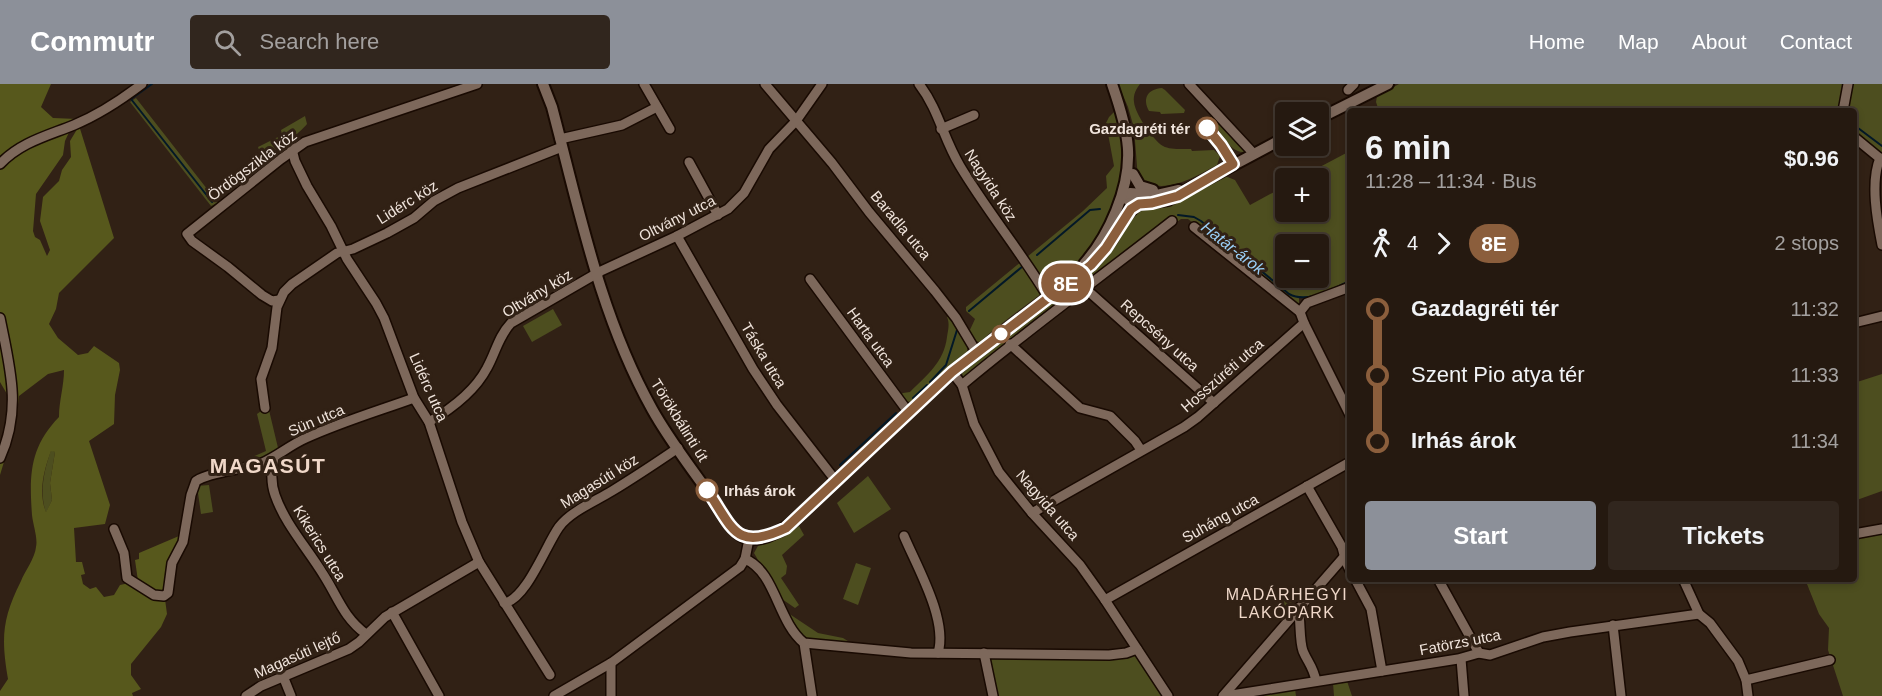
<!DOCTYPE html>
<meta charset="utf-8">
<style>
body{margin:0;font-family:Arial,sans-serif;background:#31261e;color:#f1f3f6;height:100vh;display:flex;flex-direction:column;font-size:22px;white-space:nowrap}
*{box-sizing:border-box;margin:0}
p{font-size:20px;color:#a3a09f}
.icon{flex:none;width:33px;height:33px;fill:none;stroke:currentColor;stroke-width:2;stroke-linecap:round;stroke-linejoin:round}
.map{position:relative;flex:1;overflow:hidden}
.details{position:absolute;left:1347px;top:24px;width:510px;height:474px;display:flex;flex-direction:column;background:#251910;border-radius:6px;box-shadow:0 3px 9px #0003,0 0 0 2px #423830}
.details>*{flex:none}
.badge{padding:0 12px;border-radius:20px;font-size:21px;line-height:39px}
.buttons{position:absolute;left:1275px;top:18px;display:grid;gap:12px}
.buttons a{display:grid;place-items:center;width:54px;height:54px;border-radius:6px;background:#251910;box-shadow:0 3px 9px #0003,0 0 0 2px #423830;font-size:30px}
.map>.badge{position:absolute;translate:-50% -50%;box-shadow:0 0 0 3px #fff}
.legs{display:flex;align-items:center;gap:9px;height:66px;padding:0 18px;font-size:20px}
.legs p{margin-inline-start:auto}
.summary{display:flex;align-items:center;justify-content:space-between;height:102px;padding:0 18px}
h1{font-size:33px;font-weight:700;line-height:45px}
.action{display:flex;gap:12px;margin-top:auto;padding:12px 18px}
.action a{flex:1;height:69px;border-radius:6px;background:#8c9099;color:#fff;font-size:24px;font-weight:700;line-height:69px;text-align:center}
.action a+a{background:#31261e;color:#f1f3f6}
ul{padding:0 18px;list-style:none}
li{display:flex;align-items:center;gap:21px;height:66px;font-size:22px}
li i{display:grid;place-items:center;width:9px;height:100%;margin:0 8px;background:currentColor}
li i::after{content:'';width:15px;height:15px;margin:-8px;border:4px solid;border-radius:50%;background:#251910}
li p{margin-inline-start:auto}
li:first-child i{background:linear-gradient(#0000 50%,currentColor 0)}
li:last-child i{background:linear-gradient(currentColor 50%,#0000 0)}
header{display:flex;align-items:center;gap:36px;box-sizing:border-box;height:84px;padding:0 30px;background:#8c9099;color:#fff}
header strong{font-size:28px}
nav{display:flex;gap:33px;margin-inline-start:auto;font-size:21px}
.search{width:420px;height:54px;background:#31261e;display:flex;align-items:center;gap:15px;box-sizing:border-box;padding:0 21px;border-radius:6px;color:#a3a09f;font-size:22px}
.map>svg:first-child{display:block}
</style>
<header>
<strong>Commutr</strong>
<div class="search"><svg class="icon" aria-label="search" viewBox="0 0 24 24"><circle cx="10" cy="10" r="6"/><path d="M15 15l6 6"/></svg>Search here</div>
<nav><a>Home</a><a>Map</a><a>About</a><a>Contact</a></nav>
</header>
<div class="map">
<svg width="1882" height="612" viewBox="0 0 1882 612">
<rect width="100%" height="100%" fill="#312115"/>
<g fill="#4d4e1f" fill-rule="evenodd">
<path d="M1118,0h22c-4,5 -7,11 -6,18 1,12 19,38 29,44 7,4 20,3 28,3l1,2 22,-1 6,6 -3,9c-25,13 -52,31 -79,14l-4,-51 -6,-21z"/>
<path d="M1399,0h483v69l-28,-20v-22h-475l-3,-9 1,-6z"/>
<path d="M1162,4l3,2 20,20 -1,3 -23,1 -1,-2 -11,-1c-7,-13 -1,-22 13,-23z"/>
<path d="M136,14l82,105 -7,3 -81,-104z"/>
<path d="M1114,28c9,19 8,43 6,63 -13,91 -81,113 -140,167l-6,-1 -5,-9 6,-13 -9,-8v-4l117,-96 24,-23 -1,-12 8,-10 -8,-43 3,-6z"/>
<path d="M1213,31l32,35 -1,2c-15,1 -25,-23 -34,-34z"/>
<path d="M305,32l2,8c-8,10 -18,13 -17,27l-38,28 -3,-4 14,-14 -5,-14 24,-12 -1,-5z"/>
<path d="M1350,67v132l-40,14 -11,1v5h-4l-107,-84h-7l-217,159 -1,-1 -1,-4 141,-111 15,-19 14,-25 9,-10 84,-32 10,4 15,25 35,-19 1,26h32v-34h-19zM1286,160h32v34h-32z"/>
<path d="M553,225l9,16 -30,17 -9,-16z"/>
<path d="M949,232c8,13 23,24 17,40l-50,45 -11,1 -6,-6 4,-3 7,-1c17,-17 34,-30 37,-55 1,-7 3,-13 0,-20z"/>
<path d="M1882,290v117l-28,10v-97l2,-1 -2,-20z"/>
<path d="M268,322l11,46 -31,14 -3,-6 21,-9 -9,-37z"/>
<path d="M51,366l4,2 -5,31 2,17 -6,13c-7,-21 -2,-42 5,-63z"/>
<path d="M868,392l23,33 -37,24 -17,-30z"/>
<path d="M209,401l4,27 -12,2 -4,-28z"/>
<path d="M799,442l5,9 -22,20 5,11 -1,8 -5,4 18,27 -4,3 -16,-11 -25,-44 5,-9 25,-7z"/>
<path d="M1882,449v163h-39l-15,-46 1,-22 -10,-14 -14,-35h49v-41z"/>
<path d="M856,479l15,5 -13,37 -15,-6z"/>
<circle cx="1287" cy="519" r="7"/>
<path d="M788,529l30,20 25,5 8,5 -45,-3 -19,-25z"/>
<path d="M1137,565l31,47h-175l-9,-43 69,1z"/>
<path d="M1347,597l5,15h-18l-1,-13z"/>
<path d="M1295,605l1,7h-45z"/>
</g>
<path fill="#57581c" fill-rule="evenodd" d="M0,0h51l-10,23 12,11 24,1 37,119 -55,55 -3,16 -7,15 9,14 20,17 10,-2 6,-7 25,17 1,7 -5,25 -1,29 -25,17 21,64 -5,19 -31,4 2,34h6l3,12 -4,1 2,9 7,5 6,-2 8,10 10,-2 6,-10 18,-4 -3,-21 4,-1v-6l40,-17 4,6 -18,57 2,15 -6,13 -30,37v11l10,14 -9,4 1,3h-133v-5l8,-12c-7,-41 -6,-60 13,-98 4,-10 14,-23 15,-34 2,-9 -3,-22 -4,-32 -3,-41 -2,-68 27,-98 0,-16 5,-31 5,-47l-16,4 -29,22 -3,26 -16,53v-15l14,-54 -14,-24zM76,43v4l-6,10 1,16 -9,13 -3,11 -16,16 -3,24 10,29 -3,6 -7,-16 -5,-3 -2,-6 3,-37 27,-39 2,-14 6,-13zM51,367l4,1 -5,31 2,17 -6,12c-8,-20 -2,-42 5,-61z"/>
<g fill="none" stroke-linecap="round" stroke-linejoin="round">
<g stroke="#031827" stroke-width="2">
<path d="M152,0l-21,15 81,103"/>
<path d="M1854,41l28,21"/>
<path d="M1178,131l16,2 7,4 88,73c19,10 42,-5 61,-13"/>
<path d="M1037,171l53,-45 10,-1"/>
<path d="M969,227l54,-45"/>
<path d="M930,298l16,-17 11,-35"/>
<path d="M913,314l14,-13"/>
<path d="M840,381l56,-52"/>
</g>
<defs>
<g id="minor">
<path d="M644,0l26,45"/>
<path d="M765,0l67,79 37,49 66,79 21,27 21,35"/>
<path d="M919,0c20,26 24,54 41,82 27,45 61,86 88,131"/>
<path d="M1189,0l65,70"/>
<path d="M1348,6l6,-6"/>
<path d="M1843,27l5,-27"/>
<path d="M941,45l33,-14"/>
<path d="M1854,53l28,23"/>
<path d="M560,55l62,-14 35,-18"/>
<path d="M291,61l4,16 12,25 24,40 16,33 29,44 8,15 30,80 15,24 33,100 17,40 71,113"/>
<path d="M1880,74c-10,24 -3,62 2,87"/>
<path d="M689,78l29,53"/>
<path d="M0,80c21,-22 47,-28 74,-39 24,-10 47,-25 68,-41"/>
<path d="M1194,143l106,85"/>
<path d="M677,152l76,133 24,36 59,76"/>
<path d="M810,195l99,134"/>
<path d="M1086,205l128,114"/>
<path d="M279,216l-7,1 -10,-6 -34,-28 -36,-26 -5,-7 94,-75 24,-17 172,-58"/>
<path d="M1300,228l7,-9 43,-16"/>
<path d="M0,234c10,50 22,91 0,140"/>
<path d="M1304,239l46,92"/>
<path d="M1854,239l28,-7"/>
<path d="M1010,260l70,64 30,8 25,25 6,9"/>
<path d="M952,288l10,13 12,39 25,48 33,41 48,52 25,35 63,96"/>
<path d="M962,301c68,-57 140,-109 210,-164"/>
<path d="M265,324l-4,-29 11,-31 5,-41 7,-15 8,-8 45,-31 16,-4 34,-16 27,-15 20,-17 24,-13 104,-41"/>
<path d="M429,338c22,-13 46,-31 58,-54 9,-16 11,-31 24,-45l90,-52 76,-35 51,-27 16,-16 25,-44 27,-28 26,-37"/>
<path d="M274,374c-3,11 -3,26 1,37 10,29 32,53 48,79 15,23 20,43 43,60"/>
<path d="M1307,402l35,61 4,15 4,8"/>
<path d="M1032,429l152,-86 14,-10 106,-94 -4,-11"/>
<path d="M114,445l10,24 3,25 27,17 10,1 4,-3 4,-30 11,-21 8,-47 5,-14c16,-10 47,-11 66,-18 16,-7 28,-18 44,-25 35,-16 72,-27 108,-40"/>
<path d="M1854,450l28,-5"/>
<path d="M904,452c13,31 44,84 34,117"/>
<path d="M745,475c31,13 32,62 59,84l107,10 198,2 17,-2 11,-4"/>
<path d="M1355,495l16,30 11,62"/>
<path d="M1438,495l41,74"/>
<path d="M1683,495l16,35 11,9 28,38 8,19 2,16"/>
<path d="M1105,516l245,-138"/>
<path d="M504,519c22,-3 42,-58 55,-76 12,-16 37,-26 53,-36 23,-14 44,-28 66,-43"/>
<path d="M1298,524c3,13 1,32 5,43 5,12 10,15 13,30"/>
<path d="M392,528l47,84"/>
<path d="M1613,541l8,71"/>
<path d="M804,559l8,53"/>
<path d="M984,569l9,43"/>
<path d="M1461,575l3,37"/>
<path d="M611,579v33"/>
<path d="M283,592l8,20"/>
<path d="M1746,596l84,-20"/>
<path d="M246,612l15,-10 88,-37 10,-7 26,-25 94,-55"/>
<path d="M554,612l57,-33 129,-96 5,-8 4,-20"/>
<path d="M1223,612l127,-146"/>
<path d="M1225,612l233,-37 21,-6 11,2 53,-18 27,-5 129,-18"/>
</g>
<g id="tertiary">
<path d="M543,0l9,23c27,102 48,209 100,302 16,29 37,56 56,83 9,13 25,45 41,47 18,2 37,-11 49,-22l154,-145 139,-107c17,-17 30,-50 48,-61"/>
<path d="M1318,35l70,-35"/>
<path d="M1133,90l7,12 13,4"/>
<path d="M1123,111l5,5 11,4 29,-4 118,-63"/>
<path d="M1123,111l7,-2 27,2 22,-5"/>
<path d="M1084,180c14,-16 24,-33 32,-53 20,-49 13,-78 -4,-127"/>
</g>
</defs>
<use href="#minor" stroke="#190a02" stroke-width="12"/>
<use href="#tertiary" stroke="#190a02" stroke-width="14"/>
<use href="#minor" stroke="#7d685b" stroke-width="9"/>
<use href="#tertiary" stroke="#7d685b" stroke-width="10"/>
</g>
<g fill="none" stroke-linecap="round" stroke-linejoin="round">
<defs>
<path id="line-1" d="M707,406c26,38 28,62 79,38l166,-156 139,-107 15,-17 25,-39 8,-5 13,-1 26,-7 55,-32 -12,-19 -14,-17"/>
</defs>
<use href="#line-1" stroke="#fff" stroke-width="14"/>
<use href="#line-1" stroke="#8b5e3c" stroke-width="9"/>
</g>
<g fill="#fff" stroke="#8b5e3c" stroke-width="3">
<circle cx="1207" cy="44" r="10"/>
<circle cx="1001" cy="250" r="8"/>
<circle cx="707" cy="406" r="10"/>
</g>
<g text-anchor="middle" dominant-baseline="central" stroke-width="6" stroke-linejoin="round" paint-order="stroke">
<g font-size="15" font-weight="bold" fill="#f0e4dc" stroke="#312115" text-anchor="end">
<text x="1190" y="44">Gazdagréti tér</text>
<text x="724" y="406" text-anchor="start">Irhás árok</text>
</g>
<g font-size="15" fill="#f0e4dc" stroke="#312115">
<text transform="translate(252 81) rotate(-37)">Ördögszikla köz</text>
<text transform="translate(991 101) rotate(57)">Nagyida köz</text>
<text transform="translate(407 118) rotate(-32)">Lidérc köz</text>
<text transform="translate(677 134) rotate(-27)">Oltvány utca</text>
<text transform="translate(901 141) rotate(50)">Baradla utca</text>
<text transform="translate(537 209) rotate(-31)">Oltvány köz</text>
<text transform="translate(1160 251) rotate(42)">Repcsény utca</text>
<text transform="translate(871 253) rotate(54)">Harta utca</text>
<text transform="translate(764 271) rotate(59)">Táska utca</text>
<text transform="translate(1222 291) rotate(-41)">Hosszúréti utca</text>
<text transform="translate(429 303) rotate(66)">Lidérc utca</text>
<text transform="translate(316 336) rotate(-23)">Sün utca</text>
<text transform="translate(680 336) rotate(58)">Törökbálinti út</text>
<text transform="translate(599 397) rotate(-32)">Magasúti köz</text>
<text transform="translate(1048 421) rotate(49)">Nagyida utca</text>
<text transform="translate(1220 434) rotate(-29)">Suháng utca</text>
<text transform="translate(320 459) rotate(58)">Kikerics utca</text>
<text transform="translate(1460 558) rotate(-11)">Fatörzs utca</text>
<text transform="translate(297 571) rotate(-24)">Magasúti lejtő</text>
</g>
<g font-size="16" font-style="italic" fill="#9acff7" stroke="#312115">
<text transform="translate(1233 164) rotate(38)">Határ-árok</text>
</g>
<g font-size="16" letter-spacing="1.5" fill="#f0d8c9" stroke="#312115">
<text x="1287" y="510">MADÁRHEGYI<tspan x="1287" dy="18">LAKÓPARK</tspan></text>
</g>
<g font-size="21" font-weight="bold" letter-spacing="1.5" fill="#f0d8c9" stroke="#312115">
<text x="268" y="381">MAGASÚT</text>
</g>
</g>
</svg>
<div class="buttons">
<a><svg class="icon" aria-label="layers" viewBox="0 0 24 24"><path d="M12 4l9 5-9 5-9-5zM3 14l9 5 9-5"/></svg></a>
<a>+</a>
<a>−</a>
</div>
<b class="badge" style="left:1066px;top:199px;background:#8b5e3c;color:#fff">8E</b>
<section class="details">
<div class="summary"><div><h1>6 min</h1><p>11:28 – 11:34 · Bus</p></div><b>$0.96</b></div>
<div class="legs"><svg class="icon" aria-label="walk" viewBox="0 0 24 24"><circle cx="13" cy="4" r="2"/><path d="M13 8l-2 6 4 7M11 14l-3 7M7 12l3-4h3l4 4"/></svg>4<svg class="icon" aria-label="forward" viewBox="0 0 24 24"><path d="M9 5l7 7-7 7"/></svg><b class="badge" style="background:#8b5e3c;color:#fff">8E</b><p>2 stops</p></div>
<ul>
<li><i style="color:#8b5e3c"></i><b>Gazdagréti tér</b><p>11:32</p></li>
<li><i style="color:#8b5e3c"></i><span>Szent Pio atya tér</span><p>11:33</p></li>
<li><i style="color:#8b5e3c"></i><b>Irhás árok</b><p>11:34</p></li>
</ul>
<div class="action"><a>Start</a><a>Tickets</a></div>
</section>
</div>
